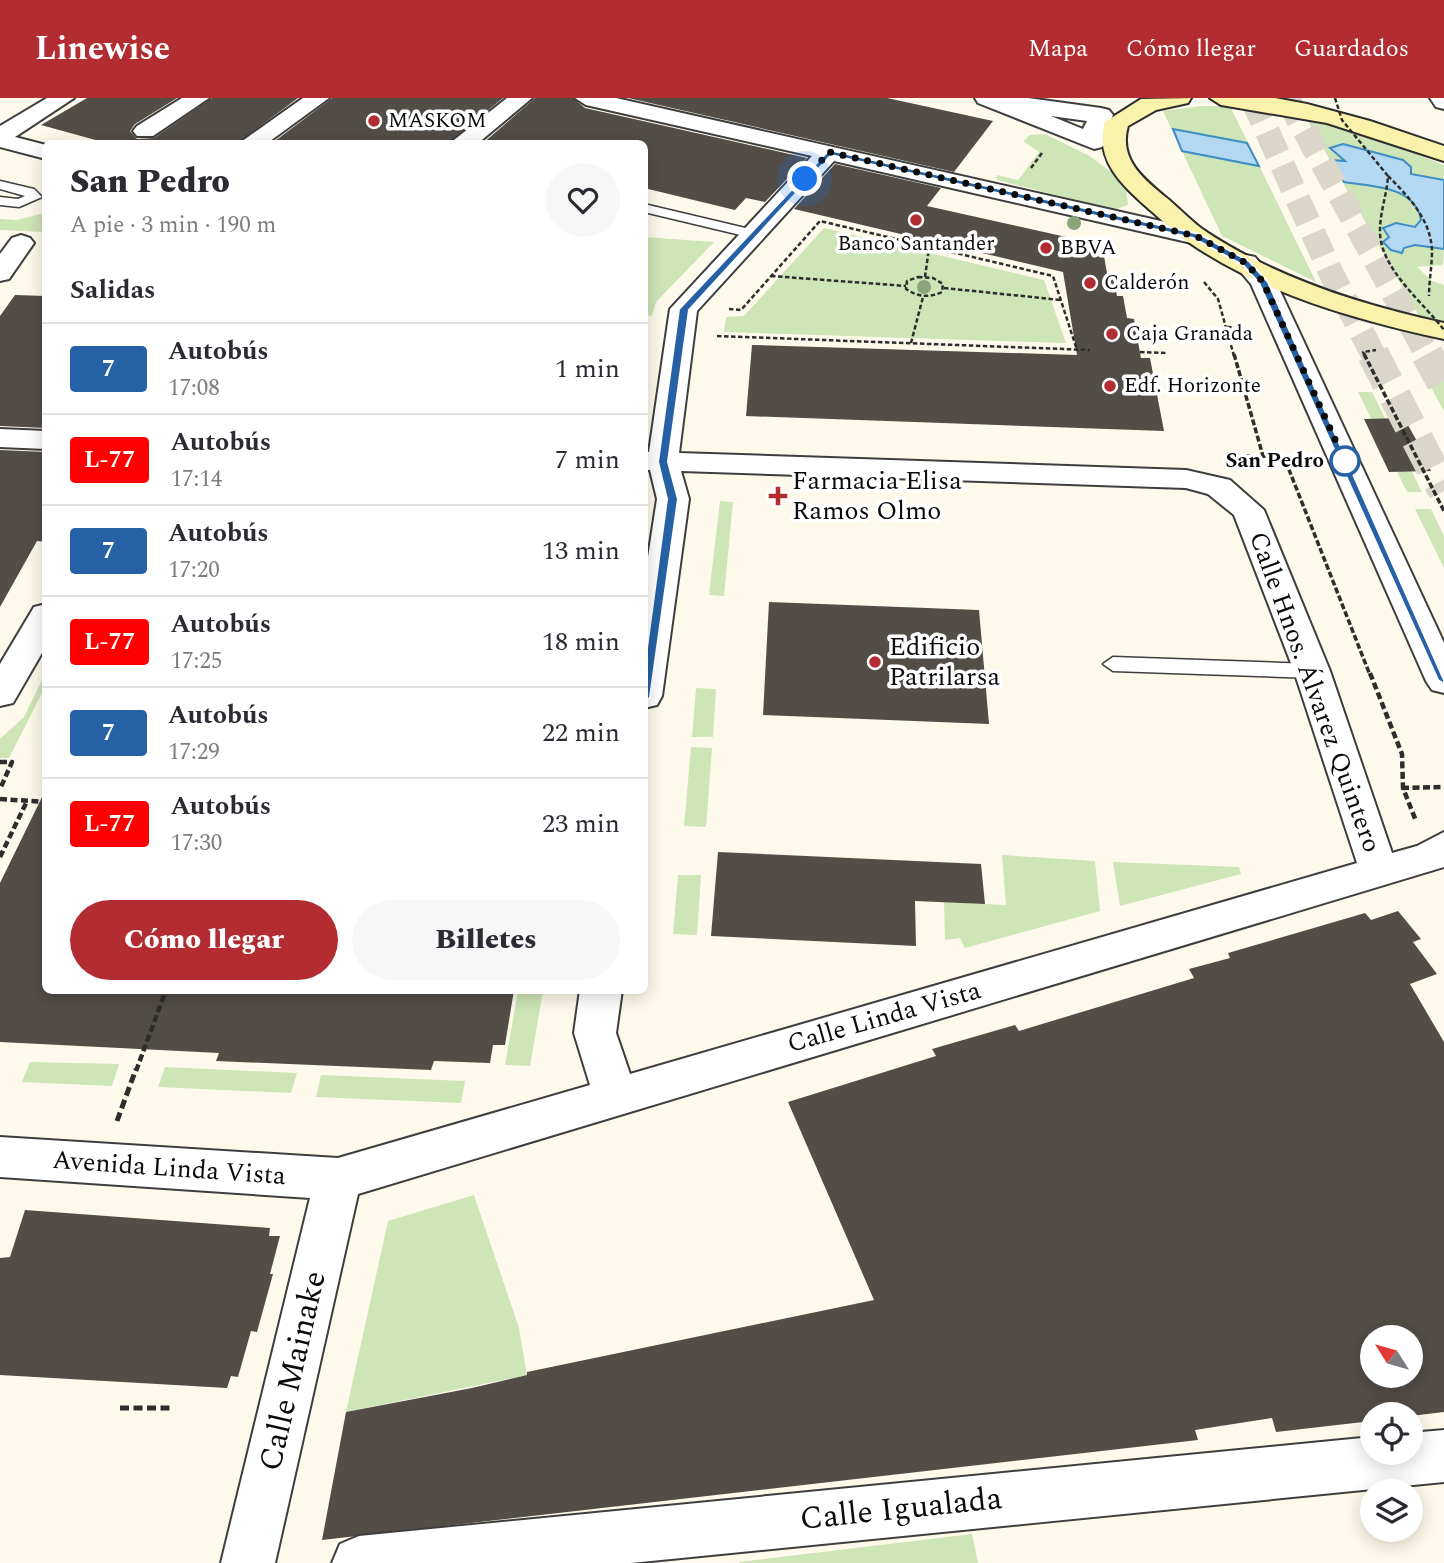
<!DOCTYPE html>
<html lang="es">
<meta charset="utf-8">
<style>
body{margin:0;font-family:Spectral,serif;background:#f7f7f7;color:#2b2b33;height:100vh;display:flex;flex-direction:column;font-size:26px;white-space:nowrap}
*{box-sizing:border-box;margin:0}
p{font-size:23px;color:#7c7c81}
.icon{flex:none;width:38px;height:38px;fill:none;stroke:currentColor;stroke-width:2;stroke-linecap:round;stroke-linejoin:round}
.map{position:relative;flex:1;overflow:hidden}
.drawer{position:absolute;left:42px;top:42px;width:606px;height:854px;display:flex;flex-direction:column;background:#fff;border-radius:10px;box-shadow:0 4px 18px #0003}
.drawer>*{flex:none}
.badge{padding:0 14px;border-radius:5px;font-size:24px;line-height:46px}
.needle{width:46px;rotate:307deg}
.controls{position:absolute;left:1360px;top:1227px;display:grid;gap:14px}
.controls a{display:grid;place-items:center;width:63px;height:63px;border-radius:50%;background:#fff;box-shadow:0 4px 18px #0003;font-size:35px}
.you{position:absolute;width:35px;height:35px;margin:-18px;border:5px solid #fff;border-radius:50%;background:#1a73e8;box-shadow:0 0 0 10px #1a73e833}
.map>.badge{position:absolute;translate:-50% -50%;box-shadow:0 0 0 4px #fff}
h2{padding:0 28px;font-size:26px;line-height:63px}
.round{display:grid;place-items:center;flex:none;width:74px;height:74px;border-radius:37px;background:#f7f7f7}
.overview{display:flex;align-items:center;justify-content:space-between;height:119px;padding:0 28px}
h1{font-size:33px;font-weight:800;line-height:52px}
.primary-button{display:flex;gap:14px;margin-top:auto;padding:14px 28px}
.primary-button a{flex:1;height:80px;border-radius:42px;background:#b22c31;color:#fff;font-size:28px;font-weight:800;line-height:80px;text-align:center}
.primary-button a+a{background:#f7f7f7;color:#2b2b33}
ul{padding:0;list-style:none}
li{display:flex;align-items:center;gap:21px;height:91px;padding:0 28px;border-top:2px solid #e1e1e2}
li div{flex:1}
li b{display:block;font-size:26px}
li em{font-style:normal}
li .badge{min-width:77px;font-weight:700;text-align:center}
header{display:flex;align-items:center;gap:42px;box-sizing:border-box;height:98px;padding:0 35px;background:#b22c31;color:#fff}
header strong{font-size:33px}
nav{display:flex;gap:38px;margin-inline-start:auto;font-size:24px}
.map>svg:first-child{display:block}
</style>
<header>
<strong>Linewise</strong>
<nav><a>Mapa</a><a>Cómo llegar</a><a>Guardados</a></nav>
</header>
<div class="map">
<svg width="1444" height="1465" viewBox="0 0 1444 1465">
<rect width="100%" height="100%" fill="#fefaeb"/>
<g fill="#cee5b7">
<path d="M1202,8h28l86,176 -94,-46 -59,-125z"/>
<path d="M1306,20l40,9 98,38v15l-34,-6 2,-4 -4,-7 -52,-15 -13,9 4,6 -15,-3 12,22c27,5 71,4 77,38l-6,7 -29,-2 -3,3 6,9 -6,5 19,9 13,-6 29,4 -1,16 -26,2 15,14 12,4v36l-25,-5z"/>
<path d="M1045,36l43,21 37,27 3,23 -14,5 -117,-30v-5l21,5 21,-28 -16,-11 7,-6z"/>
<path d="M45,115l-2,19 -43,-2v-11l16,1z"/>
<path d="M824,130l220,52 22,63 -342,-11 2,-15 18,-1z"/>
<path d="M644,139l70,5 -58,60 -4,14 -8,-1z"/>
<path d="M1417,264l27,6v43z"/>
<path d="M1358,294h14l50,100h-15z"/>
<path d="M720,403l13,1 -9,94 -15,-1z"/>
<path d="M1415,411h16l13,27v32z"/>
<path d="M45,576v13l-36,71h-9v-19l24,-22z"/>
<path d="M696,590l20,1 -3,48h-21z"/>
<path d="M691,649l21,1 -6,79 -22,-1z"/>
<path d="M1002,757l93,6 5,50 -135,37 -5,-10 -15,2 -1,-38 62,3z"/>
<path d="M1113,764l126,5 2,7 -121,32z"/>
<path d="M678,777h23l-4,60 -24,-1z"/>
<path d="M518,893h25l-13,75 -25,-1z"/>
<path d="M30,964l89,2 -7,22 -90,-4z"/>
<path d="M165,969l132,6 -6,20 -133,-6z"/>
<path d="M321,977l144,6 -4,22 -145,-6z"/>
<path d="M474,1097l45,133 8,47 -181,37 42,-191z"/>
<path d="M972,1436l6,29h-239v-1z"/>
</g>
<g fill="#b3d9f2" stroke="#3e8dc4" stroke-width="2">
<path d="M1173,31l74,14 12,23 -77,-15z"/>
<path d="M1343,46l60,16 8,7v7l33,6v69l-29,-4 -11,3 -2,5 -11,-3 -8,-8 6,-5 -6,-9 13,-5 19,4 6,-7c-6,-35 -50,-33 -77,-38l-13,-22 14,1 -15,-13z"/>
</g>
<g fill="#534d48" fill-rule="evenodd">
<path d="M87,0h90l-42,26 -5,7 7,8 17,-1 58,-40h86l-62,46h-126l-69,-19z"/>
<path d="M332,0h171l-56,46h-176z"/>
<path d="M535,0h38l12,10 222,50 -42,44 -19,-4 -11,12 -91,-22v-44h-162z"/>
<path d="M628,0h259l106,23 -39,51z"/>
<path d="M835,66l106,24 -14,18 175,39 5,28h5l5,23h6l4,22 7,1 7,39h9l14,73 -418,-15 6,-71 325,10 -14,-83 -269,-63z"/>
<path d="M15,197l31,1v132l-46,-2v-110z"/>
<path d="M1404,320l19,34 8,19 -42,1 -25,-53z"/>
<path d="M0,352l46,2v90l-9,-1 -37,66z"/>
<path d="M769,504l210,8 10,114 -226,-9z"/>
<path d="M46,691v201h468l-9,55h-12l-3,18 -56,-2 -3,9 -215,-9 3,-8 -219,-11v-159z"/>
<path d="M718,754l263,12 4,40 -70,-3 1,45 -205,-10z"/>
<path d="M1398,813l23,28 -8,3 24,32 -27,10 34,58v370l-34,4 -38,-2v7l-96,11 -4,-14 -77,12 3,10 -876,100 24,-128 126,-24 55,-13v-3l347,-72 -86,-198 148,-46 -4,-7 83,-24 4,6 175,-53 -5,-9 41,-11 -2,-5 137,-40 6,7zM1372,1239h38v39h-38z"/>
<path d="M25,1112l245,18 -1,8h11l-10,38h3l-16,58 -6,-1 -13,46 -7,-1 -4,12 -227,-13v-117l10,-1z"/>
</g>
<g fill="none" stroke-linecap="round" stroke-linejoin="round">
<g stroke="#dad6c9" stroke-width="25" stroke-dasharray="25 12" stroke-linecap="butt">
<path d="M1252,0l80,177 42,81"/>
<path d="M1287,0l141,258"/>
</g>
<g stroke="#dad6c9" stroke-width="32" stroke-dasharray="32 16" stroke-linecap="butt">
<path d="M1373,256l71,137"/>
<path d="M1427,256l17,31"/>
</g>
<defs>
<g id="lane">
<path d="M0,83l34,8 8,8 -23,10 -19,-2v-8l18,2 7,-3 -25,-7z"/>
<path d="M644,106l114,27 2,3 -7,4 -109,-26z"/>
<path d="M1113,559l199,7 10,7 -10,7 -199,-7 -10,-7z"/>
</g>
<g id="street">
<path d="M47,0h27l-59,39 31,8v14l-46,-12v-21z"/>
<path d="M182,0h27l-56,38h-16l-4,-5 4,-5z"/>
<path d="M303,0h26l-63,46h-28z"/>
<path d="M507,0h25l-55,46h-28z"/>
<path d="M575,0h41l589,133 4,5 -4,5 -9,3 -362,-83 -137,150 -18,142 507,17 44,10 34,30 66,161 62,182 25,-7 27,-14v35l-1086,327 -83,369h-54l89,-365 -310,-21v-40l338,21 252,-73 -16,-52 6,-43h42l-6,43 14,41 727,-211 -63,-192 -60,-156 -26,-21 -22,-6 -505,-17 8,28 -27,197 -5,9 -13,3v-125l13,-84 -7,-29h-6v-18h5l21,-143 142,-153 -226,-51z"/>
<path d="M975,0h53l73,10 8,2 4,5 -8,18 1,9 -4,5 -8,2 -116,-46zM1051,18l36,5 -4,8z"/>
<path d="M1430,0h14v11l-8,-2z"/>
<path d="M21,137l9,3 4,5 -25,36 -9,2v-27l12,-16z"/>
<path d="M1246,157l9,2 21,25 168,361v50l-12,-3 -6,-9 -175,-397 -18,-21 4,-6z"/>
<path d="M0,331l46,2v18l-46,-2z"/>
<path d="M46,506v42l-33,57 -13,3v-42l34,-57z"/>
<path d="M1444,1332v52l-813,81h-299l8,-19 19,-8 1013,-99v15h38v-19z"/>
</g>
<g id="secondary">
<path d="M1191,0l-3,5 -32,7 -28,16c-10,34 17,54 40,73 13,11 24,23 37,32 71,47 156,74 239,92v16c-89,-19 -182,-46 -257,-98 -14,-9 -25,-21 -37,-31 -27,-24 -56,-49 -45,-88l36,-23z"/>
<path d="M1210,0h65l32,6 63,17 74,25v15l-117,-38 -106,-18z"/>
</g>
</defs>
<use href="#lane" stroke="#3e3e3e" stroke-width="3"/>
<use href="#street" stroke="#3e3e3e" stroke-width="4"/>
<use href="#secondary" stroke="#2d2d2d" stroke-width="4"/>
<g stroke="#2d2d2d" stroke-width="2.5" stroke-dasharray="4.5 2.5" stroke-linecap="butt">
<path d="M1031,70l11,-15"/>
<path d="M1388,78c21,21 43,44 44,75 0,15 -3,30 -3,45"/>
<path d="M771,178l135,10"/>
<path d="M918,179l15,1 10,6 -1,8c-13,6 -24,5 -36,-3l1,-8z"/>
<path d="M925,179l5,-36"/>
<path d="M1204,184l14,17 16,57"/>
<path d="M944,190l117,12"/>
<path d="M729,211l12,1 79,-89 233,55 24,74"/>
<path d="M1227,229l17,1"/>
<path d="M717,238l373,14"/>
<path d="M911,245l12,-46"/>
<path d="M1140,254l26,1"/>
<path d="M1365,258l-2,-4 13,-2"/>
</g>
<g stroke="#2d2d2d" stroke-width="3.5" stroke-dasharray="6 2.5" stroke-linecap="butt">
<path d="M1234,256l29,102h-27"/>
<path d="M1364,256l80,157"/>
<path d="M1263,358l21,1 86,218"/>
</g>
<g stroke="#2d2d2d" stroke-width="4.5" stroke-dasharray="7 3.5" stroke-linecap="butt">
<path d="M1370,575l32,81 1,34 13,33"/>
<path d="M0,664h12l-12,27"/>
<path d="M1402,690l42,-1"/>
<path d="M0,701l46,3"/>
<path d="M0,759l27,-56"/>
<path d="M136,973l30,-81"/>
</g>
<g stroke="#2d2d2d" stroke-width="5" stroke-dasharray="9 4.5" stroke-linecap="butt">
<path d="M117,1023l19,-52"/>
<path d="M120,1310h52"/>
</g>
<use href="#lane" fill="#fff" fill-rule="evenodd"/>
<use href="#street" fill="#fff" fill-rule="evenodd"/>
<use href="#secondary" fill="#faf2aa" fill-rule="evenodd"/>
<path stroke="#2d2d2d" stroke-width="2.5" stroke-dasharray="4.5 2.5" stroke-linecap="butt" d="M1335,0l7,22 46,56c-1,18 -8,36 -8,54 -1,38 43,72 64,100"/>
</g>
<g fill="#8aa47b">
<circle cx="1074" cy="125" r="7"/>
<circle cx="924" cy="189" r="7"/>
</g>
<path fill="#2561a4" stroke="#fff" stroke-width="2" d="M829,52l370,84 50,27 19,21 176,398v4l-6,-4 -179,-397 -16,-18 -50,-27 -362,-83 -142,155 -21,152 10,37 -28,198 -2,3h-8l27,-201 -9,-37 21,-153z"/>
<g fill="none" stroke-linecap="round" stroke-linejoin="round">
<path stroke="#0b0b0b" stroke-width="7" stroke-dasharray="0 12.6" d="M805,81l24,-27 367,84 50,27 17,19 82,179"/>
</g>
<g fill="#b22c31" stroke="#fff" stroke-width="2.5">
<circle cx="374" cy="23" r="7"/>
<circle cx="916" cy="122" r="7"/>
<circle cx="1046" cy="150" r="7"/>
<circle cx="1090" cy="185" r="7"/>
<circle cx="1112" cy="236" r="7"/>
<circle cx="1110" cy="288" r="7"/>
<path d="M774.5 387.5h7v7h7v7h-7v7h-7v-7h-7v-7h7z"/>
<circle cx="875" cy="564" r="7"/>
</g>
<circle fill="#fff" stroke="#2561a4" stroke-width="3.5" cx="1345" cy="363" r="14"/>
<g text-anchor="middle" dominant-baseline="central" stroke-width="7" stroke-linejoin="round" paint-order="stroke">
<g font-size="21" fill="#0b0b0b" stroke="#fff" text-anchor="start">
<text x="388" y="23">MASKOM</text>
<text x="916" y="146" text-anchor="middle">Banco Santander</text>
<text x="1060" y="150">BBVA</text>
<text x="1104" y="185">Calderón</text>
<text x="1126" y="236">Caja Granada</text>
<text x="1124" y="288">Edf. Horizonte</text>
</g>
<g font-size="21" font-weight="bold" fill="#0b0b0b" stroke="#fff" text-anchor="end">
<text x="1324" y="363">San Pedro</text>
</g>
<g font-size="26" fill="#0b0b0b" stroke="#fff" text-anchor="start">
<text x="792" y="383">Farmacia Elisa<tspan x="792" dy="30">Ramos Olmo</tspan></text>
<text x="889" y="549">Edificio<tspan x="889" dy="30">Patrilarsa</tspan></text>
</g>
<g font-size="26" fill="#0b0b0b" stroke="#fff">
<text transform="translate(1315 594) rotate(70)">Calle Hnos. Álvarez Quintero</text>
<text transform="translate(884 919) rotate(-16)">Calle Linda Vista</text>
<text transform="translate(169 1070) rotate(4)">Avenida Linda Vista</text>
</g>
<g font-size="32" fill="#0b0b0b" stroke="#fff">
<text transform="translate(293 1273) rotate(-77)">Calle Mainake</text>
<text transform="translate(901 1411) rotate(-6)">Calle Igualada</text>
</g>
</g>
</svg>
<div class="controls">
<a><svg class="needle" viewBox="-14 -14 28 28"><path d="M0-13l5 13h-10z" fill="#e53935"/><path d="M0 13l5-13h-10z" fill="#7c7c81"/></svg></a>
<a><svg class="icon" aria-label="locate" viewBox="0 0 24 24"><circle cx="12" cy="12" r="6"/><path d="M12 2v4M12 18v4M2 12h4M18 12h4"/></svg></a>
<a><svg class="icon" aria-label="layers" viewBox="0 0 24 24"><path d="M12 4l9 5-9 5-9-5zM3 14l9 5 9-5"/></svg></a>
</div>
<div class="you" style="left:805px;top:81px"></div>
<section class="drawer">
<div class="overview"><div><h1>San Pedro</h1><p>A pie · 3 min · 190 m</p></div><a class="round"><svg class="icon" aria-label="heart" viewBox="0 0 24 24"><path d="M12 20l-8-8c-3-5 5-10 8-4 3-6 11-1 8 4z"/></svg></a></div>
<h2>Salidas</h2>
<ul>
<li><span class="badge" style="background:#2561a4;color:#fff">7</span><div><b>Autobús</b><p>17:08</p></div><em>1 min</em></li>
<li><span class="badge" style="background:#f00;color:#fff">L-77</span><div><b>Autobús</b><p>17:14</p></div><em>7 min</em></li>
<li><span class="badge" style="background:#2561a4;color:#fff">7</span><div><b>Autobús</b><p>17:20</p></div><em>13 min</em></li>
<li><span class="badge" style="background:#f00;color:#fff">L-77</span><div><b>Autobús</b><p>17:25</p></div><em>18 min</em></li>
<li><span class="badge" style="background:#2561a4;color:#fff">7</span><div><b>Autobús</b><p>17:29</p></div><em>22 min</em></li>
<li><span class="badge" style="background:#f00;color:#fff">L-77</span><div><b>Autobús</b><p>17:30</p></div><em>23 min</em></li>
</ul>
<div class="primary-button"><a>Cómo llegar</a><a>Billetes</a></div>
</section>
</div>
